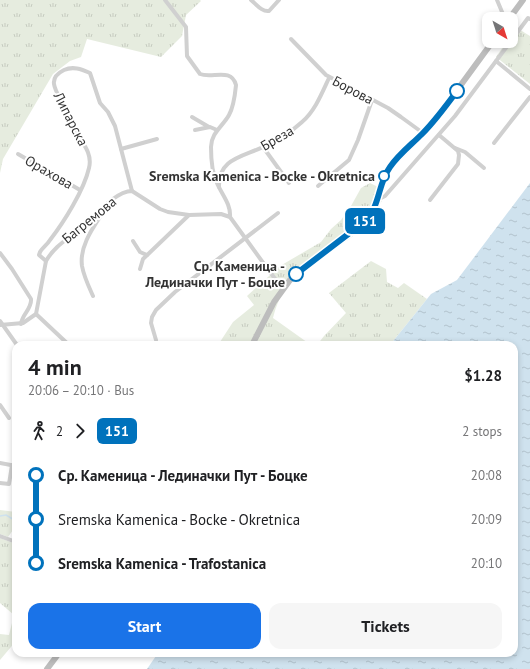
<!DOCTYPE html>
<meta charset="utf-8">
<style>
body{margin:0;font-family:"PT Sans",sans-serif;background:#f6f6f6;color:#202124;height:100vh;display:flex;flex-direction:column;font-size:15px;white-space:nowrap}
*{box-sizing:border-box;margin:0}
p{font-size:13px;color:#757577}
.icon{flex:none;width:22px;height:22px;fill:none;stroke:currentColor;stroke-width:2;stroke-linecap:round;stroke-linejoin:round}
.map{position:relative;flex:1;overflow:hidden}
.drawer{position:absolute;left:12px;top:341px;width:506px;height:316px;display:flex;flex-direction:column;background:#fff;border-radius:12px;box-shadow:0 2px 6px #0003}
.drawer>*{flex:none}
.badge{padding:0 8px;border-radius:6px;font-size:14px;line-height:26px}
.needle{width:26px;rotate:141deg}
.controls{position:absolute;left:482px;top:12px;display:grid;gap:8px}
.controls a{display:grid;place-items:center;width:36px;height:36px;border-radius:8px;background:#fff;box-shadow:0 2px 6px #0003;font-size:20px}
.map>.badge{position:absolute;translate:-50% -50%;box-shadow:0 0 0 2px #fff}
.legs{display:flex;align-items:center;gap:6px;height:44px;padding:0 16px;font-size:13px}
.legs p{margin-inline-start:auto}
.summary{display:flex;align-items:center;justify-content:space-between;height:68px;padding:0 16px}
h1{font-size:22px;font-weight:700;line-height:30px}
.cta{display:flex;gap:8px;margin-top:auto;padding:8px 16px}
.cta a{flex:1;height:46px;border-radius:12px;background:#1a73e8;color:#fff;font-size:16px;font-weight:700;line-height:46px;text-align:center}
.cta a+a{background:#f6f6f6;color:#202124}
ul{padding:0 16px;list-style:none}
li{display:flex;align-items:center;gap:14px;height:44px;font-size:15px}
li i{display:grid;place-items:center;width:6px;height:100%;margin:0 5px;background:currentColor}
li i::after{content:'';width:10px;height:10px;margin:-5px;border:3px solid;border-radius:50%;background:#fff}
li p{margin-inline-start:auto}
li:first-child i{background:linear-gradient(#0000 50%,currentColor 0)}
li:last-child i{background:linear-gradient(currentColor 50%,#0000 0)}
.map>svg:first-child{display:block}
</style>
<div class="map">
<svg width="530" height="669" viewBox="0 0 530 669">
<defs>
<pattern id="grass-tufts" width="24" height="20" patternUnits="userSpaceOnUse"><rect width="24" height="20" fill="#e6ecdf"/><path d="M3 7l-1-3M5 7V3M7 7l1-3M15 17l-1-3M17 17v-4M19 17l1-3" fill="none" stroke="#c6cbc0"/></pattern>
<pattern id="water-ripples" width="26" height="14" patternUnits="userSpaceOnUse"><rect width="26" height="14" fill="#cfe2ee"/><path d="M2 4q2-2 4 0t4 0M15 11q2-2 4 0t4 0" fill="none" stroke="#b2c2cd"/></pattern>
</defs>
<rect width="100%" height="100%" fill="#fff"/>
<g fill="url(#grass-tufts)">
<path d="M0,0h200l1,1 -15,14 -4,21 -21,21 -74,-18 -6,18 -11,4 -17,13 -50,85 -3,14z"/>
<path d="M517,28l13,8v48l-34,-27 11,-16h4v-5z"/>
<path d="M370,183l8,4 -2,12 6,2c-8,11 -14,23 -25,32 -20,17 -50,29 -67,49 -9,11 -14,24 -17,36l38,27h-93l15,-23 21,-17 -7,-9 33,-30 41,-24 10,-13 10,-9 10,-14 10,-18z"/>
<path d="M371,261l15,8 1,13 11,6 6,-5 23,16 -37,46h-73l7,-9 22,-23 -17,-20z"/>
<path d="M0,510l16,2v18h-3l-5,7 -8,-3z"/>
<path d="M0,538l16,6v97l-16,19v-26l9,1 5,-20 -14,-12z"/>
</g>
<path fill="url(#water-ripples)" d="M530,183v486h-383l11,-16h356v-308h-124l41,-51 26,-14z"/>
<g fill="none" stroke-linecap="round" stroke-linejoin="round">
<path stroke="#cfe2ee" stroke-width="1.5" d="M0,516l6,-1 10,6"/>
<g stroke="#d0d0d0" stroke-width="4">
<path d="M165,0l21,27 1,29 13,18c12,5 31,-7 36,11 -1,10 -2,21 -7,30 -6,11 -18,18 -18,32 0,12 1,26 6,36 5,12 14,21 13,34"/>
<path d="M251,0c6,5 11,12 18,11l10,-11"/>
<path d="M497,0l8,19"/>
<path d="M291,39l35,36 62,33 13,9 22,16"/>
<path d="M511,41l17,-23 2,1"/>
<path d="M496,61l34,28"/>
<path d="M192,117l17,10"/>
<path d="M195,130l15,-3 7,3"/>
<path d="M494,143l36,-46"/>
<path d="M263,147l26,36"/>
<path d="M455,148l10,4 19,16"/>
<path d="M121,149l36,-10"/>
<path d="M18,154l62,36"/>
<path d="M318,186l31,-26 9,-20 14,-40"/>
<path d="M219,187c-1,-28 23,-30 44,-40 14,-6 27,-14 39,-25 13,-11 20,-29 27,-44"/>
<path d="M377,200l8,-4 70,-80 56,-75"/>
<path d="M430,200l28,-36 1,-9 -1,-4 -19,-16"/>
<path d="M133,241l7,11 7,3"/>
<path d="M0,253l12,16 19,30c1,10 -9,15 -10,25"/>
<path d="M46,261l-7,-6 1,-3c2,-4 7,-7 10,-12 14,-18 34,-50 39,-72 4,-16 -8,-26 -15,-39 -4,-8 -6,-17 -11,-25 -3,-6 -8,-13 -9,-20 -1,-7 4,-11 10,-14 9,-4 17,-1 26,3l10,30 8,9 7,14 17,65"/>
<path d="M140,269l3,-10 46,-44"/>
<path d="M93,296c-4,-9 -9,-19 -11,-30 -3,-22 14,-42 25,-60"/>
<path d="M36,314l33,31"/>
<path d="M0,321l17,24"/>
<path d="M0,325l23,-2 13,-9 10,-53c10,-17 23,-22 36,-34 12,-10 33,-36 50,-36l28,18 8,3 21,3 32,-1 9,3 34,47 12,16 8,7"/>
<path d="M156,340l-5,-17 1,-6 4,-7 19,-18 103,-79"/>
<path d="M0,405l9,13"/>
<path d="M0,463l16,3"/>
<path d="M0,483l9,1 3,-19"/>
<path d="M0,536l16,6"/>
</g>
<g stroke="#bdbdbd" stroke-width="6">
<path d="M509,19l14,-19"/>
<path d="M252,345l22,-43 16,-22 81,-65 5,-10 7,-26 6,-11 44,-45 60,-82"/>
<path d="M47,669l12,-16"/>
</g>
</g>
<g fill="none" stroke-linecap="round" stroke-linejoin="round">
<defs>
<path id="line-1" d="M296,274l68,-52c17,-16 13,-37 26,-55 9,-13 21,-22 32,-33 13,-13 24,-28 35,-43"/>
</defs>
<use href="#line-1" stroke="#fff" stroke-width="9"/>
<use href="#line-1" stroke="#0072bc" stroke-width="6"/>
</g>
<g fill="#fff" stroke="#0072bc" stroke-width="2">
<circle cx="457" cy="91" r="7"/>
<circle cx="384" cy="176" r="5"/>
<circle cx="296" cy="274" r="7"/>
</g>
<g text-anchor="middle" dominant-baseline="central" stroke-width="4" stroke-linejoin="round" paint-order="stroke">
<g font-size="14" fill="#333" stroke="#fff">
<text transform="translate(353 90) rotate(28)">Борова</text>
<text transform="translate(71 119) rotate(63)">Липарска</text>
<text transform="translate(277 138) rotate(-30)">Бреза</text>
<text transform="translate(49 172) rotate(30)">Орахова</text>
<text transform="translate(89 220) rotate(-39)">Багремова</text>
</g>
<g font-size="14" font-weight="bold" fill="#333" stroke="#fff" text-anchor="end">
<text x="375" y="176">Sremska Kamenica - Bocke - Okretnica</text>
<text x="285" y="266">Ср. Каменица -<tspan x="285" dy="16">Лединачки Пут - Боцке</tspan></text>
</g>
</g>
</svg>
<div class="controls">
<a><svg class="needle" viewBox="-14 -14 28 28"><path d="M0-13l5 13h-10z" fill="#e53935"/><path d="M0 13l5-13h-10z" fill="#757577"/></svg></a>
</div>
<b class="badge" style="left:365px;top:221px;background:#0072bc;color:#fff">151</b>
<section class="drawer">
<div class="summary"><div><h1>4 min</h1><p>20:06 – 20:10 · Bus</p></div><b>$1.28</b></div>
<div class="legs"><svg class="icon" aria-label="walk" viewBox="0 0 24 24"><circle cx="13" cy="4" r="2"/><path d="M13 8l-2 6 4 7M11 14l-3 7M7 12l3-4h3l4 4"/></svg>2<svg class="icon" aria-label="forward" viewBox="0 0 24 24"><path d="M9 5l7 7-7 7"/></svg><b class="badge" style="background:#0072bc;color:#fff">151</b><p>2 stops</p></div>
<ul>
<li><i style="color:#0072bc"></i><b>Ср. Каменица - Лединачки Пут - Боцке</b><p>20:08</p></li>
<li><i style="color:#0072bc"></i><span>Sremska Kamenica - Bocke - Okretnica</span><p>20:09</p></li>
<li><i style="color:#0072bc"></i><b>Sremska Kamenica - Trafostanica</b><p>20:10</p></li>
</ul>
<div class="cta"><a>Start</a><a>Tickets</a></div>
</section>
</div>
